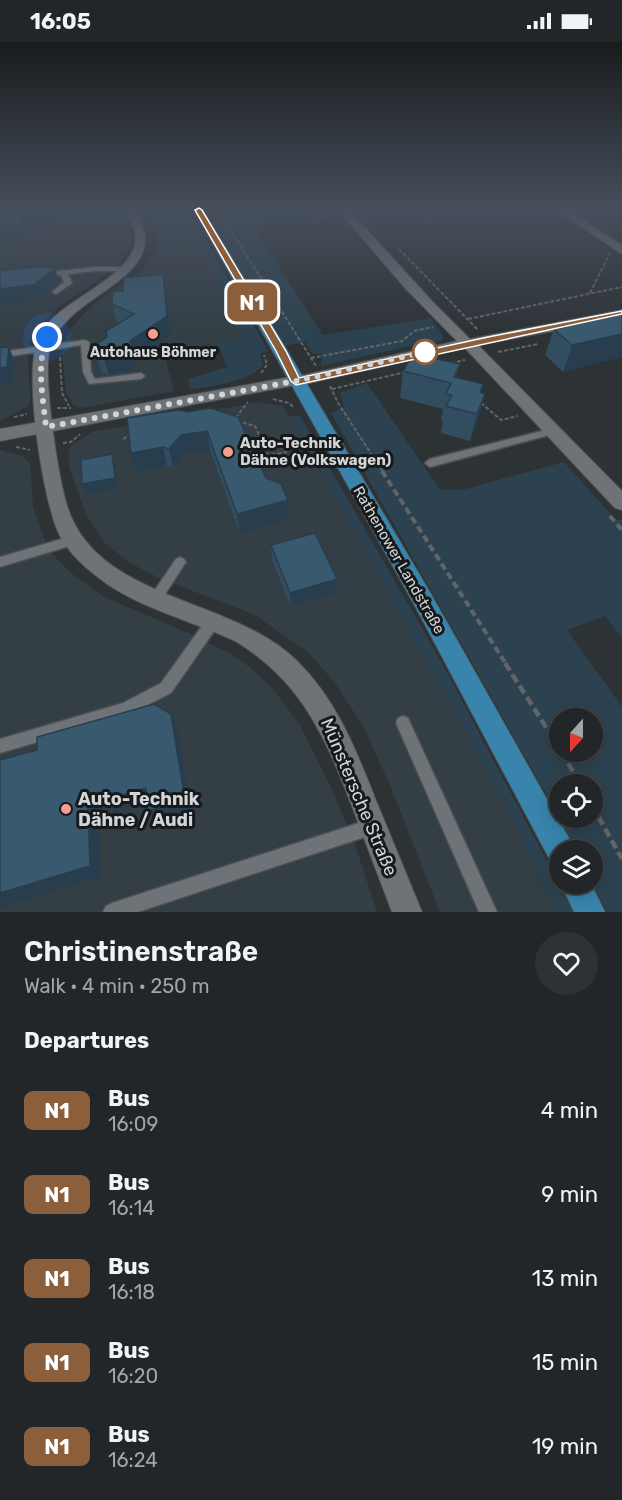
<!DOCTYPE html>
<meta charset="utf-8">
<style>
body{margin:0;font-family:Rubik,sans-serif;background:#2e3234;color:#f1f3f6;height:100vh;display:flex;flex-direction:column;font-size:22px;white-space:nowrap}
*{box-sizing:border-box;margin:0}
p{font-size:20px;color:#a2a5a8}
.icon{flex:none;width:33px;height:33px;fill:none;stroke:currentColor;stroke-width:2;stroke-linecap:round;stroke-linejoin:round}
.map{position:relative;height:870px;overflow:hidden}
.sheet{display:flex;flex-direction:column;background:#222628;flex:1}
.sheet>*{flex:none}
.badge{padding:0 12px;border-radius:9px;font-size:21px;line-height:39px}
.needle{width:39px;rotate:201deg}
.tools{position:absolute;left:549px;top:666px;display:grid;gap:12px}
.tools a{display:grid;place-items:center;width:54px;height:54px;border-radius:50%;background:#222628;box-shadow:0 3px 15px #0003,0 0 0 2px #3f4345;font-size:30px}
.you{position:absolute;width:30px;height:30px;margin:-15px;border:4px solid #fff;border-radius:50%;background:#1a73e8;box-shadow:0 0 0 9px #1a73e833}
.map>.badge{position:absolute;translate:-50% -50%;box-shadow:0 0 0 3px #fff}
h2{padding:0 24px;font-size:22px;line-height:54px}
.round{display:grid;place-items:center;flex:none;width:63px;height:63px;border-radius:32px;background:#2e3234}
.overview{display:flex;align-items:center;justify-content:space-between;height:102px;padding:0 24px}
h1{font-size:28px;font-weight:600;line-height:45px}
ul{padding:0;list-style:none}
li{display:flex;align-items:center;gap:18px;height:84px;padding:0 24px}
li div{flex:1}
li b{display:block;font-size:22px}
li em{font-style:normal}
li .badge{min-width:66px;font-weight:700;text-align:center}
.status{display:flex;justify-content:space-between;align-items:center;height:42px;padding:0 30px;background:#222628;direction:ltr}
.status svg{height:16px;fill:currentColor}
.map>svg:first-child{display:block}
</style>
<div class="status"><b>16:05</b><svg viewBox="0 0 49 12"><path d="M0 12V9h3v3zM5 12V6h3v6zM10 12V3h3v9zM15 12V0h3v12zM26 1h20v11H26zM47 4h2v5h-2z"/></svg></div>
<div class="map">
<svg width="622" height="870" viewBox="0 0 622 870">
<rect width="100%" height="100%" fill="#2d3235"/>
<g fill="#343e45">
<path d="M0,168h119l9,14 3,13 -2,13 -8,12 -23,18 -37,25 -25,24 -6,12 -2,17 3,43 -4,6 -27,14z"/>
<path d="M196,199l50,96 -82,16 10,38 -92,17 -9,-3 -7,-13 -4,-38 8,-25 25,-26 47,-32 14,-23z"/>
<path d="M259,360l23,4 8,10 223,402 43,94h-116l-51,-129 -26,-57 -28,-43 -25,-29 -55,-39 -96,-37 -31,-16 -23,-19 -19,-28 -17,-48v-16l3,-6 20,-13z"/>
<path d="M0,408l22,6 8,7 3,43 10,30 9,18 19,19 33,24 87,37 40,20 20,14 22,21 27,36 33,66 23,56 21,65h-377z"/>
</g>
<g fill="#2d4250" fill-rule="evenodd">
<path d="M145,168h45l78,141 -8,3 3,11c-18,19 -49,20 -73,25l-2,-11 39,-12 -8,-20 -31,2 58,-12 -50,-95 -40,6v-18z"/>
<path d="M205,168h51l10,13 -11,6 68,106 108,-17 12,17 -1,6 -19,2 -102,23 1,-12h-9l-8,-12 -19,4z"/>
<path d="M367,341l73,107h22l102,-28 52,58 6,-1v119l-17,-22 -38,14 55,77v205h-15l-15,-28v-34h-16l-22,-42 -223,-395 13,-6 -4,-14zM560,676h32v34h-32zM560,742h32v34h-32z"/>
<path d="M290,374h10l143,249 131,247h-18l-43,-94z"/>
</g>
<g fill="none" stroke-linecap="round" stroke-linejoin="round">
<defs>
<g id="service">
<path d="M95,225h29l4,2 -4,2h-29l-27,3 4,9 -16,11 -4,-2 12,-10 -3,-7 -18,2 -4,-2 4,-2z"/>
<path d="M85,298l4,2 2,30 4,7 46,-6 4,3 -4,3 -52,5 -6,-12 -2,-27 -81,13v-6z"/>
<path d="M554,386l5,3 -2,2 -127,34 -5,-4 5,-4z"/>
<path d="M72,494l4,2 2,3 -2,3 -76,23v-10z"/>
<path d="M180,515l4,2 2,3 -2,3 -24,37 -4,1 -4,-1 -2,-4 2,-4 24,-35z"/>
<path d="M214,572l5,2 1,4 -1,4 -48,69 -45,23 -126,37v-14l123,-36 38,-20 48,-67z"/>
<path d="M403,674l5,2 89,194h-18l-83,-189 2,-5z"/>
<path d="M374,776l6,2 2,6 -2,6 -6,2 -236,78h-35l3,-6 6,-3z"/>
</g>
<g id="minor">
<path d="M124,168h10c46,66 -63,81 -83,134 -10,26 7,129 15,158 27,99 165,94 230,158 40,39 59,87 79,138 16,38 31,76 47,114h-30c-13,-34 -26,-68 -39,-103 -27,-70 -50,-127 -118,-168 -44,-21 -98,-33 -136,-63 -16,-12 -31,-26 -40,-44 -16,-33 -34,-153 -23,-188 2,-7 6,-15 10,-20 23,-29 75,-45 88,-78 5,-13 -3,-27 -10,-38z"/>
<path d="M338,168h11l83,91 38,38 152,-29v8l-144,27 144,146v19l-7,-2 -150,-160 -169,38 -5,-2 -3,-3 3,-3 166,-37 -52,-53z"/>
<path d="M556,168h12l54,35v9z"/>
</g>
<path id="tertiary" d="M296,334l5,2 3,3 -3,3 -301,57v-12z"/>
<g id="primary">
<path d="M194,168h10l227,384 139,246 4,10h-14v14l-10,-4 -135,-254z"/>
<path d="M561,842h30l14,28h-31z"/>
</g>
</defs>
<use href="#service" stroke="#4b4f51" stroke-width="3"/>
<use href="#minor" stroke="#4b4f51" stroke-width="2"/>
<use href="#tertiary" stroke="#4b4f51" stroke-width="2"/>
<use href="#primary" stroke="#4b4f51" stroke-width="2"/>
<g stroke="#616568" stroke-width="2" stroke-dasharray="4 2" stroke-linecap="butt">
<path d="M218,168l98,156"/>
<path d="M427,178l14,-10"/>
<path d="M317,180l3,-5 11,-4"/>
<path d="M399,207l79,81"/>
<path d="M590,251l20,-40"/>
<path d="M468,277l154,-32"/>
<path d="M498,310l40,-8"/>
<path d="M60,315l2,36 7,13"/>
<path d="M311,316l91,-17 12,-10 19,-4"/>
<path d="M451,321l14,-3"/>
<path d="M261,331l6,-8 -3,-10"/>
<path d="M330,344l8,17 45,69"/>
<path d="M332,347l74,-17"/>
<path d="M273,357l16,4 5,5"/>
<path d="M481,361l20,17 17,-4"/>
<path d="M57,366h14"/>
<path d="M14,375l13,-3"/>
<path d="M236,376l12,-16"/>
<path d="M237,379l18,5 13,29 19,-3"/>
<path d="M123,397l9,-5"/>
<path d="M63,401l8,-1 9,-8"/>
<path d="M16,405l14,3"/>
</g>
<g stroke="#616568" stroke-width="4" stroke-dasharray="7 4" stroke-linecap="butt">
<path d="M382,429l124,193"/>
<path d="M610,474l12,14"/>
</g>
<g stroke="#616568" stroke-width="4.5" stroke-dasharray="9 4.5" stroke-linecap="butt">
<path d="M505,621l55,86"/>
<path d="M561,710l20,32"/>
<path d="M592,763l30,54"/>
</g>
<use href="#service" fill="#6e7377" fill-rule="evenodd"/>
<use href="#minor" fill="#6e7377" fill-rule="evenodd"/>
<use href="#tertiary" fill="#6e7377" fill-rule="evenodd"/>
<use href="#primary" fill="#3984ac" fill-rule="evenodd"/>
</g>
<g fill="#314d5f">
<path d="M268,168h52v4l-43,7z"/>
<path d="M163,232l4,18 4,43 -36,25 1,7 -8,5 -19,3 -8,-3 -5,-19 11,-16 12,-14 -2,-1 -5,-18 11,-13z"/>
<path d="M622,272l-59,58 -18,-17 9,-26z"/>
<path d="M403,329l54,7 24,15 -3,27 -8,21 -29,-8 2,-12 -2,-1 2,-11 -43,-11z"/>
<path d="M178,368l88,68 22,22 1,19 -49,15 -30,-84 -25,5 -12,13 -6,-2 -31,7 -5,-20z"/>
<path d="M271,503l66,34 -1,14 -45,14 -19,-47z"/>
</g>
<g fill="#283e4e">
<path d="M28,168h42l1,3 -13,4 1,6 -32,3v14l-27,3v-17l22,-15z"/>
<path d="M276,168h44v4l-43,7z"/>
<path d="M55,227l5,14 -18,12 1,3 -43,6v-15l37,-7z"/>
<path d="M163,232l4,18 4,43 -36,25 1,7 -8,5 -19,3 -6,-19 27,-15z"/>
<path d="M622,292v23l-59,15 9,-27z"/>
<path d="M9,305l6,15 -2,20 -13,2v-16z"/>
<path d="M460,322l-6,27v-14z"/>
<path d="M485,352l-7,26 -8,21 7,-27z"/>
<path d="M207,389l3,19 -25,5 -12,13 -4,-19 12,-14z"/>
<path d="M163,405l4,19 -31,7 -5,-20z"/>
<path d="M112,412l3,10 3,24 -32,6 -4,-10z"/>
<path d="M288,458l1,19 -49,15 -3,-20z"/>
<path d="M337,537l-1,14 -45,14 -1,-14z"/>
<path d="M171,672l6,16 14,83 -35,11 -8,-13z"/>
<path d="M146,746l7,13 -55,17 3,58 -101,32v-15l88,-88z"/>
</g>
<g fill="#39596f" stroke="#283e4e" stroke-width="1.5">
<path d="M0,168h28l-6,1 -1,13 -21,2z"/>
<path d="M42,224l13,3 -18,13 1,2 -38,5v-18z"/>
<path d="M163,232l4,42 -37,25 1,7 -8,5 -20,3 -7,-3v-8l11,-8 -1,-6 28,-17 -22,-10 1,-12 10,-1 1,-13z"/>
<path d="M622,272v20l-50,11 -18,-16z"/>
<path d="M9,305l-2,20 -7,1v-20z"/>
<path d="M412,314l13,3 2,-2 33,7 -6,13 29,7 -3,8 5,2 -8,20 -31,-8 6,-11 -6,-1 5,-11 -48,-12z"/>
<path d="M210,366l28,9 28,61 15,6 7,16 -51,14 -30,-83 -26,4 -12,14 -6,-2 -32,6 -4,-35 51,-8 10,2z"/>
<path d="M112,412l3,24 -33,6 -1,-24z"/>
<path d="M315,491l22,46 -47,14 -19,-48z"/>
<path d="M154,662l17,10 14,86 -37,11 -2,-23 -58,17 2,61 -90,27v-133l37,-10v-13z"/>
</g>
<linearGradient id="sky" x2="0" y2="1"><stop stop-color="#191c1d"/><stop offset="0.58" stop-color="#464f5c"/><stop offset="1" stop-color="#464f5c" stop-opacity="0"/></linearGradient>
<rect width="622" height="290" fill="url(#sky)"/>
<path fill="#8b5e3c" stroke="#fff" stroke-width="1.5" d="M199,166l3,2 84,141 13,27 189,-41 134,-26v3l-326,71 -5,-4 -15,-30 -81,-141z"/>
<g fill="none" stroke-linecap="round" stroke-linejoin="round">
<path stroke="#d3d6d8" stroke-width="6" stroke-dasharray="0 10.8" d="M47,295c-11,27 -4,61 -1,90l250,-46 129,-29"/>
</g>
<g fill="#f59d8f" stroke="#17191b" stroke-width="2">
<circle cx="153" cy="292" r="6"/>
<circle cx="228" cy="410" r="6"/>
<circle cx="66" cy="767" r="6"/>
</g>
<circle fill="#fff" stroke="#8b5e3c" stroke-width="3" cx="425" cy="310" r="12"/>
<g text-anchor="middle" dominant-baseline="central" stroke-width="6" stroke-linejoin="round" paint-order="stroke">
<g font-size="14" font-weight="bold" fill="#d3d6d8" stroke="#17191b">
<text x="153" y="310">Autohaus Böhmer</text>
</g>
<g font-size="15" font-weight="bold" fill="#d3d6d8" stroke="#17191b" text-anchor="start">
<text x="240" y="401">Auto-Technik<tspan x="240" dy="17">Dähne (Volkswagen)</tspan></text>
</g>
<g font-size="15" fill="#d3d6d8" stroke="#17191b">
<text transform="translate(399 518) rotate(60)">Rathenower Landstraße</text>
</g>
<g font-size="18" fill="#d3d6d8" stroke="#17191b">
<text transform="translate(359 755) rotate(67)">Münstersche Straße</text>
</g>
<g font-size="18" font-weight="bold" fill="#d3d6d8" stroke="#17191b" text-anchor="start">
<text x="78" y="757">Auto-Technik<tspan x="78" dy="21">Dähne / Audi</tspan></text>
</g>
</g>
</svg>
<div class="tools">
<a><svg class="needle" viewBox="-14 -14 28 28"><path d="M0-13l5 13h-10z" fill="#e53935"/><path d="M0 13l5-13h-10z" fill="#a2a5a8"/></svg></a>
<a><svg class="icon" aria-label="locate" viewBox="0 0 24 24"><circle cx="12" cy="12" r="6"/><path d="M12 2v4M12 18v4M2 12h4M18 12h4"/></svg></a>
<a><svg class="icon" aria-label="layers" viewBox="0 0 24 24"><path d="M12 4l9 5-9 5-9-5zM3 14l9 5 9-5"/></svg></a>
</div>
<div class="you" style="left:47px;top:295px"></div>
<b class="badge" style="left:252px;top:260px;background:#8b5e3c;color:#fff">N1</b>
</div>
<section class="sheet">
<div class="overview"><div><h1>Christinenstraße</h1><p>Walk · 4 min · 250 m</p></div><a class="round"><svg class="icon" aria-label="heart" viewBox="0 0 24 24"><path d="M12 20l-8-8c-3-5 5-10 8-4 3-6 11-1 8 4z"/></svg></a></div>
<h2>Departures</h2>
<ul>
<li><span class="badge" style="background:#8b5e3c;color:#fff">N1</span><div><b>Bus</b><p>16:09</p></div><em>4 min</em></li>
<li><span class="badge" style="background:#8b5e3c;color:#fff">N1</span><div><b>Bus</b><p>16:14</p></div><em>9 min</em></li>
<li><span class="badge" style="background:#8b5e3c;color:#fff">N1</span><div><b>Bus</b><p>16:18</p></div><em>13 min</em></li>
<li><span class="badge" style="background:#8b5e3c;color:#fff">N1</span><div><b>Bus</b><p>16:20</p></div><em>15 min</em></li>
<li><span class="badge" style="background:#8b5e3c;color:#fff">N1</span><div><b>Bus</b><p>16:24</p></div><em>19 min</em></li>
</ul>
</section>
